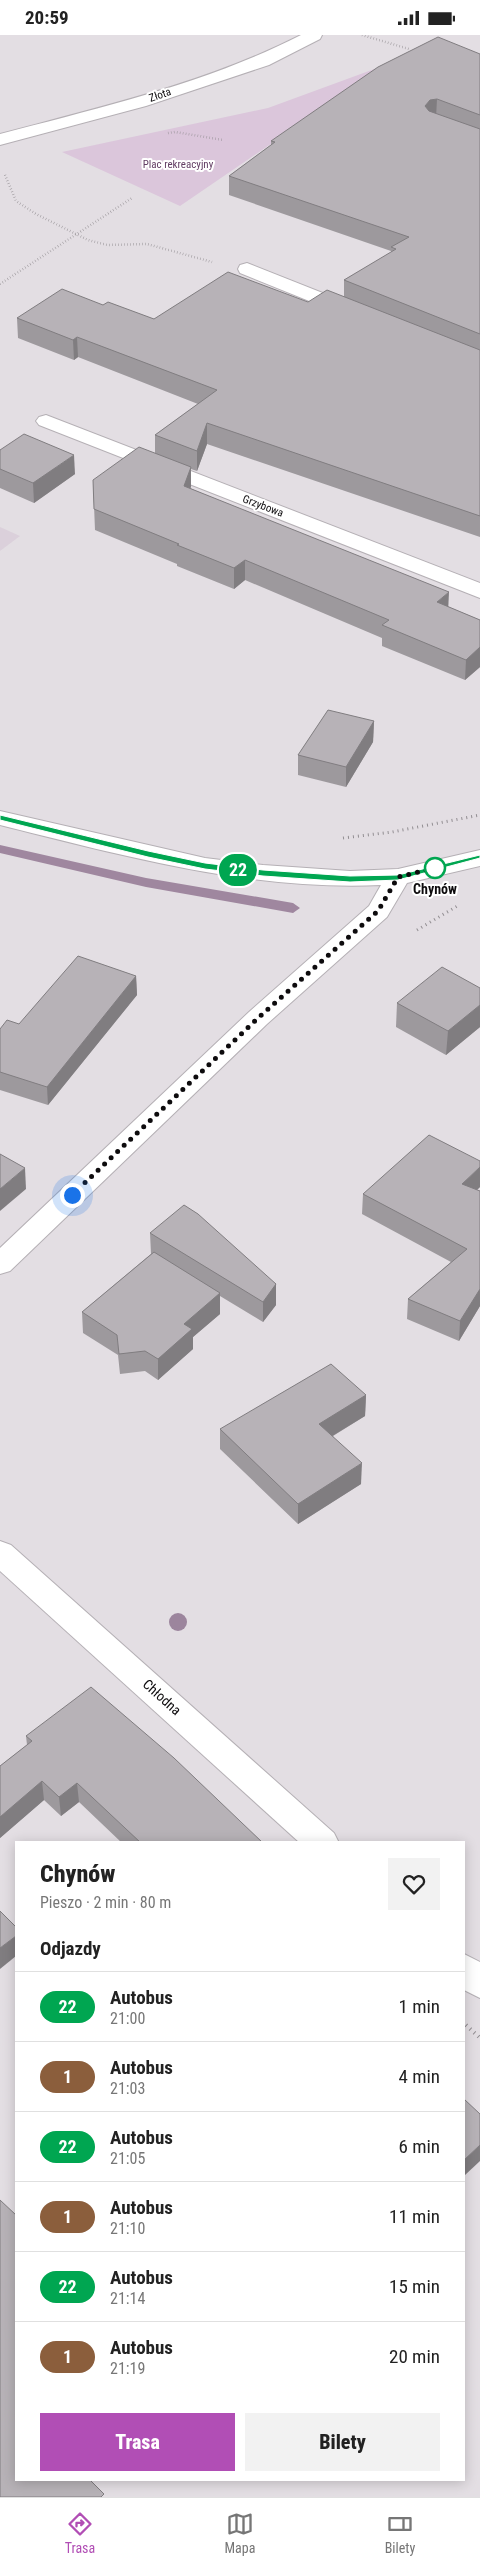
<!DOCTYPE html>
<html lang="pl">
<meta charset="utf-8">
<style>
body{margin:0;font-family:"Roboto Condensed",sans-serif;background:#f2f2f2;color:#222;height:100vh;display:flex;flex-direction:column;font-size:19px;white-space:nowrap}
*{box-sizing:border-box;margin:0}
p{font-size:16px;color:#767676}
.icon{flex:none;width:28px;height:28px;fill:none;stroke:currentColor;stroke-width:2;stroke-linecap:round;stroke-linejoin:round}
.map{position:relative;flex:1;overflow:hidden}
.side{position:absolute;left:15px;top:1806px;width:450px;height:640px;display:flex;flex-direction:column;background:#fff;border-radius:0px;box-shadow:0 2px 12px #0003}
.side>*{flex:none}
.badge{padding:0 10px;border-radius:16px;font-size:18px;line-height:32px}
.you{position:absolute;width:25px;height:25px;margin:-12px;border:4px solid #fff;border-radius:50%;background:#1a73e8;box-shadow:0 0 0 8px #1a73e833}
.map>.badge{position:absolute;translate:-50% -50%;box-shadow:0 0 0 2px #fff}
h2{padding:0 25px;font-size:19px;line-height:45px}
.round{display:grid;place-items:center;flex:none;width:52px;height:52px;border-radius:0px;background:#f2f2f2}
.overview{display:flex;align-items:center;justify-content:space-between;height:85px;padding:0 25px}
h1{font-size:24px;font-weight:800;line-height:38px}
.primary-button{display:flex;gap:10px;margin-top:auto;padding:10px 25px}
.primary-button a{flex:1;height:58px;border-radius:0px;background:#b14eb5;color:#fff;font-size:20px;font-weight:800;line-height:58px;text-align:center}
.primary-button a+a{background:#f2f2f2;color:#222}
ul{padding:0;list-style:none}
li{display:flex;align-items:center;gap:15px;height:70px;padding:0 25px;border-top:1px solid #e0e0e0}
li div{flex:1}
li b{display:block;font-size:19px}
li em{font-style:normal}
li .badge{min-width:55px;font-weight:700;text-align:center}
.status{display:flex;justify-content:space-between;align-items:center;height:35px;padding:0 25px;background:#fff;direction:ltr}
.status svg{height:14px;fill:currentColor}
.tabs{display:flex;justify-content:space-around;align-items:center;height:70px;border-top:1px solid #e0e0e0;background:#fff;font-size:14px;color:#767676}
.tabs a{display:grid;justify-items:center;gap:2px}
.tabs .selected{color:#b14eb5}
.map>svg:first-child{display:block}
</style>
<div class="status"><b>20:59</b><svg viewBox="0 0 49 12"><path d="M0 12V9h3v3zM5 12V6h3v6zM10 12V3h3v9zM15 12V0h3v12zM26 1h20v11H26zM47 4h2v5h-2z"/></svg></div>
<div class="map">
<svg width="480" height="2462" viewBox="0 0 480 2462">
<rect width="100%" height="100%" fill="#e3dee3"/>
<path fill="#dbd0db" d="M0,492l20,9 -20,15z"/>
<path fill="#dbc6db" d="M388,29l-208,142 -118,-54 206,-44z"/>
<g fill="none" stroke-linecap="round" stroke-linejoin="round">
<path fill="#9f879f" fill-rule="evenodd" d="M0,810l146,33 147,25 7,5 -7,5 -147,-26 -146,-34z"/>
<defs>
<g id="minor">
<path d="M301,0h21l-2,4 -51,26 -123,41 -146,39v-11c102,-27 207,-51 301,-99z"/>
<path d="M247,228l111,44 3,4 -3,4h-14l-104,-42 -2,-4 2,-4z"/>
<path d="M46,380l434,168v15l-441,-173 -3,-4 3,-4z"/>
<path d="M0,776l205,47 58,7 87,6 48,-2 82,-19v16l-73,17 -20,34 -120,107 -257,247 -10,3v-26l249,-236 120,-106 12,-21c-130,6 -256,-29 -381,-60z"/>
<path d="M0,1506l11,4 323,288 5,10h-39l-300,-272z"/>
<path d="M464,1919l16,8v36l-16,-8z"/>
</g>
</defs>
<use href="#minor" stroke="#b5b0b5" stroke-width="2"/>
<g stroke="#928e92" stroke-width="2.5" stroke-dasharray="0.5 2.5" stroke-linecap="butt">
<path d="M362,0l47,14"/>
<path d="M168,98l7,-1 48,8"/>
<path d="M5,140l11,26 20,13 52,26 19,5 40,-1 65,18"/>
<path d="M0,249l132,-86"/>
</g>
<g stroke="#928e92" stroke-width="3" stroke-dasharray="1 4" stroke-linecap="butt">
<path d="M343,803l49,-6 88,-17"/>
<path d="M417,895l42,-25"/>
</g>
<path stroke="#928e92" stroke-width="4" stroke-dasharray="1 4.5" stroke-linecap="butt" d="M466,1990l14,13"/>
<use href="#minor" fill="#fff" fill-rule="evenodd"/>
</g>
<circle fill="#9c859d" cx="178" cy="1587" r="9"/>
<g fill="#9d999d">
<path d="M480,19v483l-273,-93 -10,27 -6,-2 -1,19 259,119 31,13v47l-15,13 -83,-34v-8l-137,-58 -11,9 -57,-23v-2l-82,-34 -2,-50 62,-27v-18l43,-31 -120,-47 -4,3 -56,-22 -1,-20 86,-13 51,14 154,-17 36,-5v-17l47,-27v-2l-162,-56v-19l42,-31v-4z"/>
<path d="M0,415l75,24 -41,29 -34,-15z"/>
<path d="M374,686l-1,21 -27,45 -48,-12v-20z"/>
<path d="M136,941l1,19 -89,110 -48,-15v-61l19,-5z"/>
<path d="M480,953v39l-34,28 -50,-28 1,-24z"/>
<path d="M480,1152l-3,3 3,1v115l-21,35 -52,-22 1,-20 43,-37 -89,-48 1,-20z"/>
<path d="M150,1198l126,51v21l-13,17 -43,-26v18l-27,23v12l-35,31 -13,-9 -25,3 -2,-19 -35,-22 -1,-21 69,-58z"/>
<path d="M366,1360l-1,21 -32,20 28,48 -63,40 -78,-75v-20z"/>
<path d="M26,1701l237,107h-141l-43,-41 -18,14 -17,-16 -44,38v-72l27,-21z"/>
</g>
<g fill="#807d80">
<path d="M437,64l-1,19 -7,1 -4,-13 5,-6z"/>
<path d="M77,302l1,20 -4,3 -1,-20z"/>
<path d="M207,388v21l-10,27v-20z"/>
<path d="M74,420l1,19 -41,29 -1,-20z"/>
<path d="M191,432v20l-7,19v-20z"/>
<path d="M245,525v20l-11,9v-21z"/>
<path d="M449,557l-1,21 -11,-11z"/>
<path d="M480,612v20l-15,13 1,-20z"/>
<path d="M374,686l-1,21 -27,45v-20z"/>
<path d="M136,941l1,19 -89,110 -1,-18z"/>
<path d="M480,970v22l-34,28 2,-24z"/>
<path d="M480,1132v20l-20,18 2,-21z"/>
<path d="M25,1133l1,21 -26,22v-22z"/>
<path d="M276,1249v21l-13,17v-20z"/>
<path d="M480,1254v17l-21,35 1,-20z"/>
<path d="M220,1258v21l-27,23v12l-35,31v-21l26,-35z"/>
<path d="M366,1360l-1,21 -46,28v-20z"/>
<path d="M362,1428l-1,21 -63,40v-20z"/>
<path d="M42,1746l2,19 -44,38v-21z"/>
<path d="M77,1748l2,19 -18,14 -2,-19z"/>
<path d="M16,1901v20l-16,13v-21z"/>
<path d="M480,2110v16l-16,15v-16z"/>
</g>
<g fill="#b7b2b7" stroke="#807d80">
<path d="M438,2l42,17v61l-43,-16 -7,1 -5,6 4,5 51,18v205l-136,-54 52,-31 -5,-2 18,-10 -180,-61 46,-34 -4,-1 107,-74z"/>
<path d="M228,237l80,30 19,-12 153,60v166l-273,-93 -10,28 -42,-16 62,-45 -140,-53 -4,3 -56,-22 45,-29 41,16 5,-3 46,17z"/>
<path d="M24,399l50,21 -41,28 -33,-14v-19z"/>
<path d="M139,412l52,20 -7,19 265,106 -12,10 43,18v27l-14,13 -84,-35 7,-5 -144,-60 -11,8 -57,-23 2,-1 -85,-35 -1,-29z"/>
<path d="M328,675l46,11 -28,46 -48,-12z"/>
<path d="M78,921l58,20 -89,111 -47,-15v-43l7,-9 12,4z"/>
<path d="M442,932l38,21v17l-32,26 -51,-28z"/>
<path d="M429,1100l51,26v6l-18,17 18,7v98l-20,32 -52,-22 59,-50 -104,-55z"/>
<path d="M0,1119l25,14 -25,21z"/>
<path d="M184,1170l14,9 78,70 -13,18 -113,-69z"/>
<path d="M154,1217l66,41 -36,31 8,5 -34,30 -13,-8 -26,3 -2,-19 -35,-23z"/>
<path d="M331,1329l35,31 -47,29 43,39 -64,41 -78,-75z"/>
<path d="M91,1652l83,71 89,85h-122l-64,-60 -18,14 -17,-16 -42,36v-51l32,-25 -6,-5z"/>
<path d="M0,1876l16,16v9l-16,12z"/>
<path d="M464,2064l16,15v31l-16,15z"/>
<path d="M0,2165l16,15v265h74l14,14 -3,3h-101z"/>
</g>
<path fill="#00a651" stroke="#fff" d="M0,780l148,36 57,12 58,7 87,6 48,-1 82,-20v3l-82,22 -48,2 -87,-6 -58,-7 -57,-12 -148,-37z"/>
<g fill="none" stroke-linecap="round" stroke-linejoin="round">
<path stroke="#0d0b0d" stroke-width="5" stroke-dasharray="0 9" d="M72,1160l186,-177 120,-107 20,-34 37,-9"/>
</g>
<circle fill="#fff" stroke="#00a651" stroke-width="2.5" cx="435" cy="833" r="10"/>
<g text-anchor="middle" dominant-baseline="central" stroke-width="4" stroke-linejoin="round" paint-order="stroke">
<g font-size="11" fill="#0d0b0d" stroke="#fff">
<text transform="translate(160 60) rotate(-19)">Złota</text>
<text transform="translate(263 471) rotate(21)">Grzybowa</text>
</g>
<g font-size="11" fill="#623d63" stroke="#fff">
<text x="178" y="129">Plac rekreacyjny</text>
</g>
<g font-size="14" font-weight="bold" fill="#0d0b0d" stroke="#fff">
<text x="435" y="854">Chynów</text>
</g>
<g font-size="14" fill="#0d0b0d" stroke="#fff">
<text transform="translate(162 1662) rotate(42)">Chłodna</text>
</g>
</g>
</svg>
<div class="you" style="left:72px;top:1160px"></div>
<b class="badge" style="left:238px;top:835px;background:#00a651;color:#fff">22</b>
<section class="side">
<div class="overview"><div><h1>Chynów</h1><p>Pieszo · 2 min · 80 m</p></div><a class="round"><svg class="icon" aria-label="heart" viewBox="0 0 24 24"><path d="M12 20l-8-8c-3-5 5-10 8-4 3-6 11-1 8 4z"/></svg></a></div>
<h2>Odjazdy</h2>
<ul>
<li><span class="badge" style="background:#00a651;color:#fff">22</span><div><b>Autobus</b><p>21:00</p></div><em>1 min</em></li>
<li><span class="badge" style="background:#8b5e3c;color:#fff">1</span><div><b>Autobus</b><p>21:03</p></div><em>4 min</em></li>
<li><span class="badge" style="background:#00a651;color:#fff">22</span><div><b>Autobus</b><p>21:05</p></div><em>6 min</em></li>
<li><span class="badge" style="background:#8b5e3c;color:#fff">1</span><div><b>Autobus</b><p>21:10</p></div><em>11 min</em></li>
<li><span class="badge" style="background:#00a651;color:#fff">22</span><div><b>Autobus</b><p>21:14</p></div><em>15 min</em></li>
<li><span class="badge" style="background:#8b5e3c;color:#fff">1</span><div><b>Autobus</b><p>21:19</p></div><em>20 min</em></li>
</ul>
<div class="primary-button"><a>Trasa</a><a>Bilety</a></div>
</section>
</div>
<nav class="tabs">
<a class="selected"><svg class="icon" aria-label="directions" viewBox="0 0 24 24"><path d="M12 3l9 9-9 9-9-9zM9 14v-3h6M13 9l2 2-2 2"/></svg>Trasa</a>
<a><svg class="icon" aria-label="map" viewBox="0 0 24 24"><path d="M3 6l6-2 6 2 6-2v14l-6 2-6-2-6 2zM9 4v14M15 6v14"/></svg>Mapa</a>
<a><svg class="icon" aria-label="tickets" viewBox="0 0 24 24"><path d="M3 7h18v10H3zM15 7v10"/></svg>Bilety</a>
</nav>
